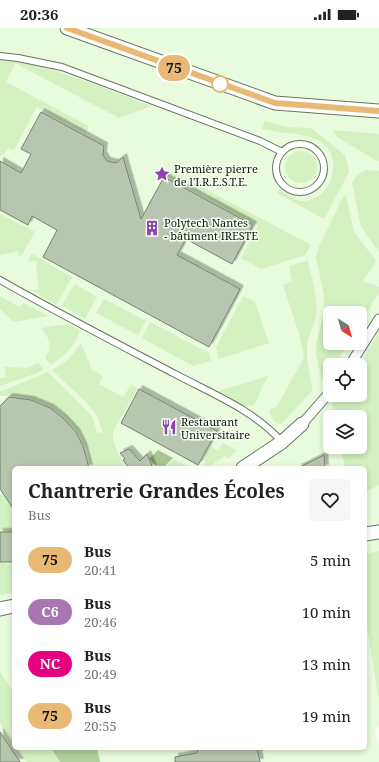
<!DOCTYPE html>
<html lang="fr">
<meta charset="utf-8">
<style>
body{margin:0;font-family:"Noto Serif",serif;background:#f6f6f6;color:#222;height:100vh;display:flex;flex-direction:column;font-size:15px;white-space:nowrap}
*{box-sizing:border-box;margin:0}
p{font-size:13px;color:#767676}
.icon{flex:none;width:22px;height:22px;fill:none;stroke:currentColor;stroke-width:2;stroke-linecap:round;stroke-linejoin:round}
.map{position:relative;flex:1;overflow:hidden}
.panel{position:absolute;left:12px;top:438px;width:355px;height:284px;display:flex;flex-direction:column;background:#fff;border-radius:6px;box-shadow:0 2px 6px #0003}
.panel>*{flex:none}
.badge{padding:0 8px;border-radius:13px;font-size:14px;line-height:26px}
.needle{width:26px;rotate:143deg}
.buttons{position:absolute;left:323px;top:278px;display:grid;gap:8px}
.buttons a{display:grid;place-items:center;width:44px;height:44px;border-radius:6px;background:#fff;box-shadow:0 2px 6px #0003;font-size:20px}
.map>.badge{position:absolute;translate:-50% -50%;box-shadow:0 0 0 2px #fff}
.round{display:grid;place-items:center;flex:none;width:42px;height:42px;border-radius:6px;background:#f6f6f6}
.head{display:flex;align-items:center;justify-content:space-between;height:68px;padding:0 16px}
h1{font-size:19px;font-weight:700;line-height:30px}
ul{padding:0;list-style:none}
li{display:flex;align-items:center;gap:12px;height:52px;padding:0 16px}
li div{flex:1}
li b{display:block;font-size:15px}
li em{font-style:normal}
li .badge{min-width:44px;font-weight:700;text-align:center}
.status{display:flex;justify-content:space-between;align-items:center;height:28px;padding:0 20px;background:#fff;direction:ltr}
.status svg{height:11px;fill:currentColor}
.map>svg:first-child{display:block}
</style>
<div class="status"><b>20:36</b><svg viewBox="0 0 49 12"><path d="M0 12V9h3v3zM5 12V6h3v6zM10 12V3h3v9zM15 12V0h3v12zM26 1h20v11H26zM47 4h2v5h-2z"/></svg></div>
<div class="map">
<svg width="379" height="734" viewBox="0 0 379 734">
<defs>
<filter id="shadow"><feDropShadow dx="3.5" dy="-3.5" stdDeviation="0" flood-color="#0004"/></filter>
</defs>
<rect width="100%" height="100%" fill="#f6fff1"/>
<path fill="#e8fbdd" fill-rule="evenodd" d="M0,0h379v523l-14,3v-86h-351v280h351v-134l14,88v22l-4,6 4,16v16h-379zM330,285h30v30h-30zM330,337h30v30h-30zM330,389h30v30h-30z"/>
<g fill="#d3f1c1">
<path d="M0,30c53,8 102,30 152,48l-33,12 -104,-55 -9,19 83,44 -3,8 -49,-27 -23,43 -6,-2 -4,6 -4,2z"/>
<path d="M265,93l21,6 25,1 34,27 4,17 -25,47 -47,-26 2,-4c6,4 15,11 22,12 31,1 45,-45 18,-60 -14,-8 -40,-8 -57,-12z"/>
<path d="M333,102l46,4v27l-4,-1 -38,-23z"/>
<circle cx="301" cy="139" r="16"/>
<path d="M366,142l13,1v81l-18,-25 -9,-44 4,-7z"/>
<path d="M171,143l140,74 -6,10 -44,14 -20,-11 17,-32 -91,-50z"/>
<path d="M344,167l2,1 8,36 22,29 -13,20 16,6v5l-19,33v-12h-30v30h19l-15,22h-4v5l-8,10 -6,-25v-10l7,-30 1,-19 -8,-39 3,-11z"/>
<path d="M0,186l35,18 -15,26 -2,-7 -18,4z"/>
<path d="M32,226l40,23 -16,28 -25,-15 8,-1 -3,-28 -9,1z"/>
<path d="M308,232c3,18 11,38 8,56 -2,11 -9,21 -9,32 -1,15 5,29 5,43l-32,34 -6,-4 -5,-10 8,-5 27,-48 -4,-21 -17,-52 9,-4 -3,-15z"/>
<path d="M75,256l22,13 -12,22 -23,-14z"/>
<path d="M0,268l20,11 3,-4 25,13 -34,6 -14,-13z"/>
<path d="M243,268l12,6 14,41 -50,16 -3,-11z"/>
<path d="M104,271l42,22 -8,14 -42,-22z"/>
<path d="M150,294l59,31 2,8 -18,5 -51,-28z"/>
<path d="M68,296l12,6c-7,19 -13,23 -29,35l-6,-7c8,-11 4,-19 -3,-30z"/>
<path d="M379,305v152l-14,7v-24h-20l-4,-21h19v-30h-25l-3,-12 7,-10h21v-30z"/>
<path d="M81,315l11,27 11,6 -4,8 24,13 8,-12 7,3c-4,8 -24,40 -25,45 -1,12 8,25 14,35h-36c-1,-5 -2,-10 -3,-15 -11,-38 -51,-59 -88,-57v-4l48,-20 40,40 5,6 4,15 6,-1 -7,-18 -9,-11 -35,-33 16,-10z"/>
<path d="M38,335l6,6 -7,4 -37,13v-8l6,-1 -1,-10 23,1z"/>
<path d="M268,348l-14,29 -10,1 -25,-15z"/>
<path d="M223,415l13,7 -7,8 -4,-2 -17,11 -4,-3 2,-3 -3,-2 8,-13 7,5z"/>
<path d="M174,431l17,9h-26z"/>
<path d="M1,465l13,18v20l-14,-1v-36z"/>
<path d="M379,523v151l-14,-88v-60z"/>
<path d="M0,535l8,1 6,-1v30l-14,2z"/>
<path d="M0,644l14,21v50l-14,-20z"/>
<path d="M17,720h34l9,14h-33z"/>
</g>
<path fill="#b1d09e" d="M51,720h46l3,14h-40z"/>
<path fill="#a6c593" d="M158,422l15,8 -10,10h-5l-9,-9z"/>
<g fill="#b8c6b0" stroke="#75826e" filter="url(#shadow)">
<path d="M41,84l63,34 -1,9 4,6 9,2 7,-6 18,62 23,-42 89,48 -21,39 -46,-25 -9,16 63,34 -31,58 -166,-90 14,-27 -25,-14 -4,9 -28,-15v-49l21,12 10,-19 -10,-5z"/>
<path d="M139,361l78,42 -19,34 -77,-42z"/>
<path d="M9,369l22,3 19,8 13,10 13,14 7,14 6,22h-75v42l-14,-21v-83z"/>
<path d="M129,421l11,12 7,-7 6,14h-24l-6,-8 2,-1 -5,-6z"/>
<path d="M324,427l1,13h-27z"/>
<rect x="0" y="504" width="14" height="30"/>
<path d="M0,704l20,30h-20z"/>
<path d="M199,720h58l3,14h-85v-5l22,-4z"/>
</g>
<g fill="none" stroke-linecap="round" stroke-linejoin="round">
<defs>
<g id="service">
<path d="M0,28l18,2 44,9 198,74 22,11"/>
<circle cx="300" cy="140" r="24"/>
<path d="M0,252c58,33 118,64 177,95 36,19 78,36 105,67"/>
</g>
<g id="pedestrian">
<path d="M350,337l29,-46"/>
<path d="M302,396l28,-32"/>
</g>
<g id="minor">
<path d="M67,0l208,75 104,8"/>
<path d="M243,440l39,-26 20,-18"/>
<path d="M365,506l14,-2"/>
<path d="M0,581l14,-3"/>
</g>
</defs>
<use href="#service" stroke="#687460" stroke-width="8"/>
<use href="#pedestrian" stroke="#687460" stroke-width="11"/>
<use href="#minor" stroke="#687460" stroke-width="15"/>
<use href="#service" stroke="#fff" stroke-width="6"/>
<use href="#pedestrian" stroke="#fff" stroke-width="9"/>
<use href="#minor" stroke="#fff" stroke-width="13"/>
</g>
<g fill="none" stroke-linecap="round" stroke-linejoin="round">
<defs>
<path id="line" d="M67,0l208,75 104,8"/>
</defs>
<use href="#line" stroke="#fff" stroke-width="9"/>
<use href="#line" stroke="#e8b975" stroke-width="6"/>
</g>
<defs>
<symbol id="sight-bare" viewBox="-9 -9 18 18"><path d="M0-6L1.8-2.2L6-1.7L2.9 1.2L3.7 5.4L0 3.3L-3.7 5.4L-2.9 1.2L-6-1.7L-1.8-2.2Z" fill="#9042b2" stroke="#f6fff1" stroke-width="2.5" paint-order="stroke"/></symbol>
<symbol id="building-bare" viewBox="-9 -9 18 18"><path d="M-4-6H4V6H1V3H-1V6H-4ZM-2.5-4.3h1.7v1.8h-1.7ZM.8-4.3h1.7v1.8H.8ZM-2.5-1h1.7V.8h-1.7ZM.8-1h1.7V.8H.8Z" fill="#9042b2" stroke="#f6fff1" stroke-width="2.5" paint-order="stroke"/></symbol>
<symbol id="restaurant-bare" viewBox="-9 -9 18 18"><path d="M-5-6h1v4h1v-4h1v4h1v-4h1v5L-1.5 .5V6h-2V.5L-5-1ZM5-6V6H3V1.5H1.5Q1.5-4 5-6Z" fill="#9042b2" stroke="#f6fff1" stroke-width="2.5" paint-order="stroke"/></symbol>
</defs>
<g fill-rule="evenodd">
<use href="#sight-bare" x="151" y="135" width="22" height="22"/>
<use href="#building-bare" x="141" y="189" width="22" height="22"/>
<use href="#restaurant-bare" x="158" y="388" width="22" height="22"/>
</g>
<circle fill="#fff" stroke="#e8b975" stroke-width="2" cx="220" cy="56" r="8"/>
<g text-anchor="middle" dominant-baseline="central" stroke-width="3" stroke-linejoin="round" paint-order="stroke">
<g font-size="11" fill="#0f140c" stroke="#f6fff1" text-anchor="start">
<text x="174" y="140">Première pierre<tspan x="174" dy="13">de l'I.R.E.S.T.E.</tspan></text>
<text x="164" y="194">Polytech Nantes<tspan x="164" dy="13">- bâtiment IRESTE</tspan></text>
<text x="181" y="393">Restaurant<tspan x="181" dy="13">Universitaire</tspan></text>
</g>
</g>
</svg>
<div class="buttons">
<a><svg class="needle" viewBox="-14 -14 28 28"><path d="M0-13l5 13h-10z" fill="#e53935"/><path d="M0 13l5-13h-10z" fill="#767676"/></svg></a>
<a><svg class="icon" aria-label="locate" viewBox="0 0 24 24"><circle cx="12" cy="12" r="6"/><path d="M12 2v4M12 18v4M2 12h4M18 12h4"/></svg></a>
<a><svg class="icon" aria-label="layers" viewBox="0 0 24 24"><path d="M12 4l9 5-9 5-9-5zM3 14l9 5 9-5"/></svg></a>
</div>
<b class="badge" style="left:174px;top:40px;background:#e8b975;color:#111">75</b>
<section class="panel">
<div class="head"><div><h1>Chantrerie Grandes Écoles</h1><p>Bus</p></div><a class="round"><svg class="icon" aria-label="heart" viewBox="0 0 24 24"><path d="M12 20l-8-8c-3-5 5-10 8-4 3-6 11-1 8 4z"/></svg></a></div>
<ul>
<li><span class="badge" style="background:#e8b975;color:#111">75</span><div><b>Bus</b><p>20:41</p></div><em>5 min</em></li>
<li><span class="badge" style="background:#a877b2;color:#fff">C6</span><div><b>Bus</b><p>20:46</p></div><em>10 min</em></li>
<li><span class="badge" style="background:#e6007e;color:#fff">NC</span><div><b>Bus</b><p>20:49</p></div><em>13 min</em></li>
<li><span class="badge" style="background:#e8b975;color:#111">75</span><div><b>Bus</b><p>20:55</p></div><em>19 min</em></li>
</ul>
</section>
</div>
